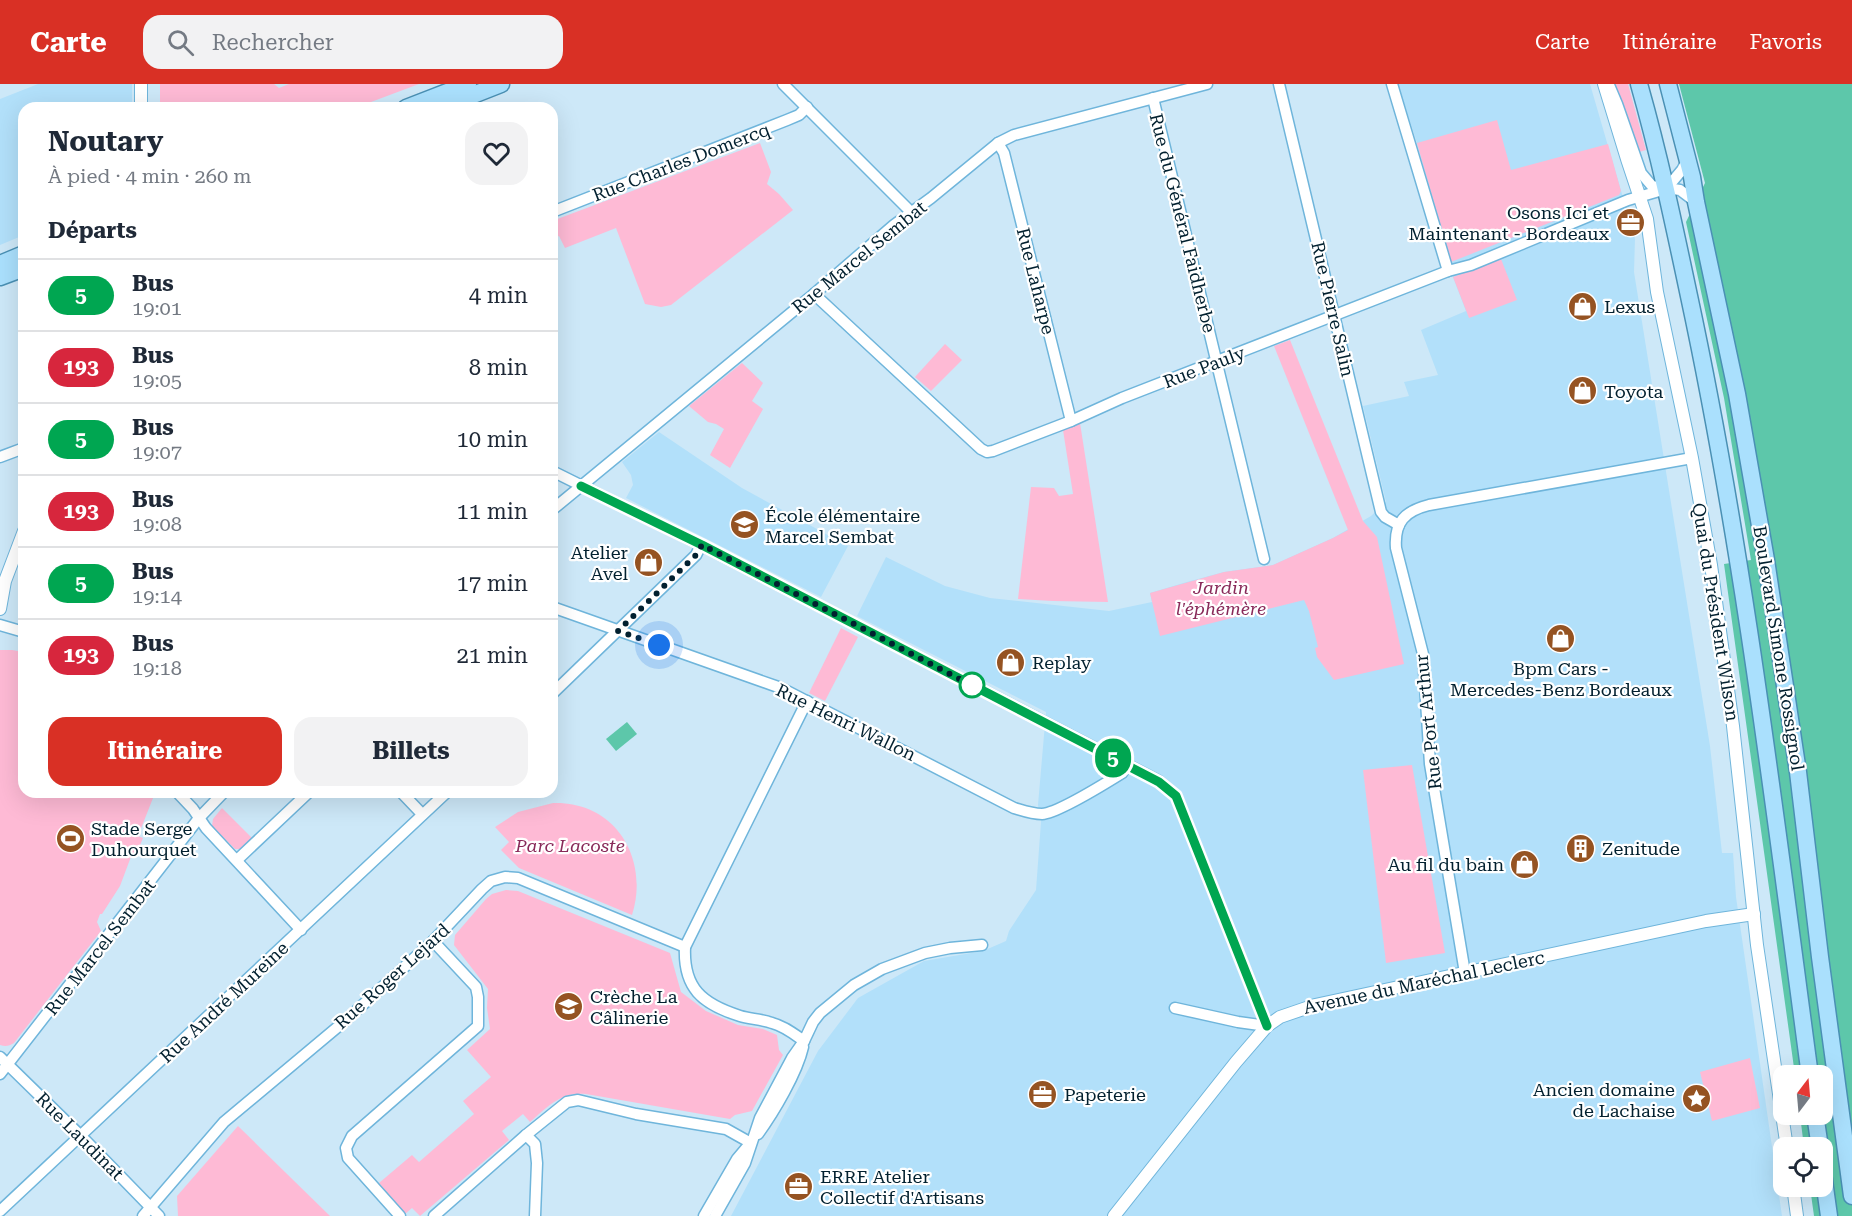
<!DOCTYPE html>
<html lang="fr">
<meta charset="utf-8">
<style>
body{margin:0;font-family:"Roboto Serif",serif;background:#f2f2f3;color:#1f2937;height:100vh;display:flex;flex-direction:column;font-size:22px;white-space:nowrap}
*{box-sizing:border-box;margin:0}
p{font-size:20px;color:#747a83}
.icon{flex:none;width:33px;height:33px;fill:none;stroke:currentColor;stroke-width:2;stroke-linecap:round;stroke-linejoin:round}
.map{position:relative;flex:1;overflow:hidden}
.side{position:absolute;left:18px;top:18px;width:540px;height:696px;display:flex;flex-direction:column;background:#fff;border-radius:18px;box-shadow:0 6px 24px #0002}
.side>*{flex:none}
.badge{padding:0 12px;border-radius:20px;font-size:21px;line-height:39px}
.needle{width:39px;rotate:16deg}
.tools{position:absolute;left:1773px;top:981px;display:grid;gap:12px}
.tools a{display:grid;place-items:center;width:60px;height:60px;border-radius:12px;background:#fff;box-shadow:0 6px 24px #0002;font-size:30px}
.you{position:absolute;width:30px;height:30px;margin:-15px;border:4px solid #fff;border-radius:50%;background:#1a73e8;box-shadow:0 0 0 9px #1a73e833}
.map>.badge{position:absolute;translate:-50% -50%;box-shadow:0 0 0 3px #fff}
h2{padding:0 30px;font-size:22px;line-height:54px}
.round{display:grid;place-items:center;flex:none;width:63px;height:63px;border-radius:18px;background:#f2f2f3}
.summary{display:flex;align-items:center;justify-content:space-between;height:102px;padding:0 30px}
h1{font-size:28px;font-weight:700;line-height:45px}
.button{display:flex;gap:12px;margin-top:auto;padding:12px 30px}
.button a{flex:1;height:69px;border-radius:18px;background:#d93025;color:#fff;font-size:24px;font-weight:700;line-height:69px;text-align:center}
.button a+a{background:#f2f2f3;color:#1f2937}
ul{padding:0;list-style:none}
li{display:flex;align-items:center;gap:18px;height:72px;padding:0 30px;border-top:2px solid #e0e1e3}
li div{flex:1}
li b{display:block;font-size:22px}
li em{font-style:normal}
li .badge{min-width:66px;font-weight:700;text-align:center}
header{display:flex;align-items:center;gap:36px;box-sizing:border-box;height:84px;padding:0 30px;background:#d93025;color:#fff}
header strong{font-size:28px}
nav{display:flex;gap:33px;margin-inline-start:auto;font-size:21px}
.search{width:420px;height:54px;background:#f2f2f3;display:flex;align-items:center;gap:15px;box-sizing:border-box;padding:0 21px;border-radius:18px;color:#747a83;font-size:22px}
.map>svg:first-child{display:block}
</style>
<header>
<strong>Carte</strong>
<div class="search"><svg class="icon" aria-label="search" viewBox="0 0 24 24"><circle cx="10" cy="10" r="6"/><path d="M15 15l6 6"/></svg>Rechercher</div>
<nav><a>Carte</a><a>Itinéraire</a><a>Favoris</a></nav>
</header>
<div class="map">
<svg width="1852" height="1132" viewBox="0 0 1852 1132">
<rect width="100%" height="100%" fill="#cde8f8"/>
<g fill="#b2e0fa">
<path d="M38,0h94v24h-108v127l-24,10v-146z"/>
<path d="M1398,0h192l45,155 -1,33 76,474 12,107h11l3,44 46,319h-1051l87,-165 40,-53 66,-37 59,-10 23,-10 3,-10 27,-41 5,-68 -3,-17 8,-93 -189,-96 29,-59 59,29 45,12 119,13 43,-9 -2,-9 37,-11 37,-10 49,-7 60,-27 38,-22 15,-14 -23,-96 46,-10 -5,-14 34,-7 -17,-45 45,-19 -13,-34 -2,-15 -34,-119z"/>
<path d="M659,348l83,56 106,58 -27,51 -195,-99 7,-13 -2,-10 -9,-13z"/>
</g>
<g fill="#febad5">
<path d="M160,0h114l5,4 10,-4h130l-64,24h-195z"/>
<path d="M1615,0h13l18,66 -7,2z"/>
<path d="M1497,36l14,50 97,-26 13,47 -2,4 -168,67 -34,-119z"/>
<path d="M760,59l11,29 -4,12 12,10 14,16 -122,95 -10,2 -16,-3 -29,-76 -51,20 -6,-12 -7,2v-17z"/>
<path d="M1501,175l16,41 -48,18 -16,-41z"/>
<path d="M1290,256l73,181 14,16 27,127 -70,16 -17,-23 -2,-9 3,-1 -9,-36 -5,-11 -144,36 -10,-43 74,-21 49,-7 60,-27 15,-8 -74,-184z"/>
<path d="M945,260l17,16 -31,31 -16,-14z"/>
<path d="M742,279l21,20 -11,18 11,8 -33,59 -20,-13 14,-26 -8,-5 -8,-2 -19,-16z"/>
<path d="M1080,339l28,179 -55,-1 -35,-2 13,-112 23,1 5,8 14,-2 -10,-64z"/>
<path d="M841,544l17,9 -33,64 -16,-8z"/>
<path d="M0,566h12l12,2v140l131,1 -17,43 5,2 -7,17 -4,-1 -12,32 -18,28h-2l-3,8 4,9 -87,112c-5,3 -8,4 -14,2z"/>
<path d="M1412,681l33,188 -59,10 -23,-193z"/>
<path d="M553,719c62,-2 97,55 79,112l-113,-47 -18,-18 8,-8 -14,-15 23,-15z"/>
<path d="M222,724l30,30 -12,11h-5l-23,-23 1,-7z"/>
<path d="M506,806l12,1 152,62 11,39 25,19 32,14 25,4 14,6 2,15 4,5 -31,56 -17,4 -5,4 -144,-25c-26,-2 -37,12 -56,28l-7,-8 -21,17 7,9 -89,76 -8,-8 -7,6 -26,-31 33,-28 7,7 55,-48 -11,-13 28,-24 -24,-27 23,-21 -3,-21 1,-19 -34,-44 1,-10 31,-36 6,-5z"/>
<path d="M1750,974l10,50 -48,13 -12,-49z"/>
<path d="M238,1042l92,90h-152l-1,-20z"/>
</g>
<g fill="#5dc7aa">
<path d="M1679,0h173v1132h-38l-4,-29 12,-1v-38l-18,-1 -4,-32 22,-1v-38l-27,-1 -71,-511 27,-4 -27,-162 -38,-176 19,-39z"/>
<path d="M627,638l10,12 -21,17 -10,-12z"/>
</g>
<g fill="none" stroke-linecap="round" stroke-linejoin="round">
<defs>
<g id="minor">
<path d="M783,0l128,128"/>
<path d="M1279,0l102,428 4,5 14,8"/>
<path d="M1392,0l56,187"/>
<path d="M1609,1l8,19 24,69 11,13 28,4 16,12"/>
<path d="M1153,14l111,461"/>
<path d="M998,59l6,10 67,268"/>
<path d="M552,128l235,-92 12,-5 8,-8"/>
<path d="M814,210l167,155 6,3 6,-1 78,-30 51,-23 326,-127 23,-6 157,-65 38,-11 16,-19 6,-11"/>
<path d="M0,373l24,-9"/>
<path d="M552,387l149,74 458,236 17,15 91,230 -29,-4 -63,-14"/>
<path d="M552,426l262,-216 80,-69 37,-27 67,-55 16,-8 193,-51"/>
<path d="M552,523l229,81 233,120c10,3 18,6 28,6 16,-1 64,-31 80,-41l5,-8"/>
<path d="M0,541l24,7"/>
<path d="M552,610l144,-139 5,-10"/>
<path d="M177,708l16,17 13,19 95,102"/>
<path d="M401,708l21,22"/>
<path d="M237,776l72,-68"/>
<path d="M1465,889l-35,-209 -7,-110 -27,-106c-2,-26 9,-37 33,-43l263,-47"/>
<path d="M804,957c-10,-7 -20,-15 -32,-18 -11,-4 -22,-4 -32,-7 -38,-12 -57,-28 -55,-69l122,-246"/>
<path d="M0,973l86,84 73,75"/>
<path d="M0,990l199,-256 25,-26"/>
<path d="M758,1050c16,-22 39,-61 45,-87"/>
<path d="M526,1051l9,9 2,19 -2,53"/>
<path d="M0,1127l447,-419"/>
<path d="M143,1132l81,-94 122,-102 87,-79 49,-52 9,-8 14,-4 13,1 167,69"/>
<path d="M400,1132l-52,-58 -2,-10 6,-12 126,-110v-29l-2,-10 -43,-46"/>
<path d="M434,1132l92,-81 41,-33 11,-2 58,14 90,15 25,14"/>
<path d="M704,1132l33,-57 11,-13"/>
<path d="M715,1132l30,-53 15,-45 32,-60 12,-17 9,-19 7,-9 34,-28 28,-16 43,-16 25,-5 32,-3"/>
</g>
<g id="tertiary">
<path d="M141,0v24"/>
<path d="M1604,0l23,75 20,60 10,73 35,166 19,107 22,161 24,219 30,203"/>
<path d="M0,525l5,-28 19,-50"/>
<path d="M1793,1102l4,30"/>
<path d="M1114,1132l122,-154 31,-36 13,-9 35,-12 391,-84 48,-7"/>
</g>
<g id="primary">
<path d="M1639,0c20,70 35,141 50,212 55,257 86,519 121,780"/>
<path d="M1668,0l24,93 4,25 41,192 29,166 32,212 22,185 32,239"/>
<path d="M406,24l62,-24"/>
<path d="M440,24l61,-24"/>
<path d="M0,180l24,-10"/>
<path d="M0,193l24,-9"/>
<path d="M1815,1030l5,34"/>
<path d="M1822,1082l7,50"/>
</g>
</defs>
<use href="#minor" stroke="#6fb5db" stroke-width="13"/>
<use href="#tertiary" stroke="#6fb5db" stroke-width="14"/>
<use href="#primary" stroke="#4a90b4" stroke-width="19"/>
<use href="#minor" stroke="#fff" stroke-width="10"/>
<use href="#tertiary" stroke="#fff" stroke-width="12"/>
<use href="#primary" stroke="#aae0fd" stroke-width="16"/>
</g>
<g fill="none" stroke-linecap="round" stroke-linejoin="round">
<defs>
<path id="line" d="M581,402l121,59 457,237 17,14 91,230"/>
</defs>
<use href="#line" stroke="#fff" stroke-width="14"/>
<use href="#line" stroke="#00a651" stroke-width="9"/>
<path stroke="#02202f" stroke-width="6" stroke-dasharray="0 10.8" d="M659,561l-41,-14 78,-76 6,-10 275,143 -5,-3"/>
</g>
<defs>
<symbol id="office-disc" viewBox="-11 -11 22 22"><circle r="9.5" fill="#955322" stroke="#fff"/><path d="M-6-3h4V-5.5h4V-3h4V5H-6ZM-1-4.5V-3h2v-1.5ZM-6 0V1H6V0Z" fill="#fff"/></symbol>
<symbol id="shop-disc" viewBox="-11 -11 22 22"><circle r="9.5" fill="#955322" stroke="#fff"/><path d="M-5-2.5h2.3a2.7 3.5 0 0 1 5.4 0H5L5.5 6h-11ZM-1.5-2.5h3a1.5 2.3 0 0 0-3 0Z" fill="#fff"/></symbol>
<symbol id="school-disc" viewBox="-11 -11 22 22"><circle r="9.5" fill="#955322" stroke="#fff"/><path d="M0-5L7-2L0 1L-7-2ZM-4 1L0 2.5L4 1V4Q0 6-4 4Z" fill="#fff"/></symbol>
<symbol id="stadium-disc" viewBox="-11 -11 22 22"><circle r="9.5" fill="#955322" stroke="#fff"/><path d="M0-5a6.5 5 0 1 0 0 10a6.5 5 0 1 0 0-10ZM-3.5-1.8h7v3.6h-7Z" fill="#fff"/></symbol>
<symbol id="building-disc" viewBox="-11 -11 22 22"><circle r="9.5" fill="#955322" stroke="#fff"/><path d="M-4-6H4V6H1V3H-1V6H-4ZM-2.5-4.3h1.7v1.8h-1.7ZM.8-4.3h1.7v1.8H.8ZM-2.5-1h1.7V.8h-1.7ZM.8-1h1.7V.8H.8Z" fill="#fff"/></symbol>
<symbol id="sight-disc" viewBox="-11 -11 22 22"><circle r="9.5" fill="#955322" stroke="#fff"/><path d="M0-6L1.8-2.2L6-1.7L2.9 1.2L3.7 5.4L0 3.3L-3.7 5.4L-2.9 1.2L-6-1.7L-1.8-2.2Z" fill="#fff"/></symbol>
</defs>
<g fill-rule="evenodd">
<use href="#office-disc" x="1614" y="122" width="33" height="33"/>
<use href="#shop-disc" x="1566" y="206" width="33" height="33"/>
<use href="#shop-disc" x="1566" y="290" width="33" height="33"/>
<use href="#school-disc" x="728" y="424" width="33" height="33"/>
<use href="#shop-disc" x="632" y="462" width="33" height="33"/>
<use href="#shop-disc" x="1544" y="538" width="33" height="33"/>
<use href="#shop-disc" x="994" y="562" width="33" height="33"/>
<use href="#stadium-disc" x="54" y="738" width="33" height="33"/>
<use href="#building-disc" x="1564" y="748" width="33" height="33"/>
<use href="#shop-disc" x="1508" y="764" width="33" height="33"/>
<use href="#school-disc" x="552" y="906" width="33" height="33"/>
<use href="#office-disc" x="1026" y="994" width="33" height="33"/>
<use href="#sight-disc" x="1680" y="998" width="33" height="33"/>
<use href="#office-disc" x="782" y="1086" width="33" height="33"/>
</g>
<circle fill="#fff" stroke="#00a651" stroke-width="3" cx="972" cy="601" r="12"/>
<g text-anchor="middle" dominant-baseline="central" stroke-width="4.5" stroke-linejoin="round" paint-order="stroke">
<g font-size="18" fill="#02202f" stroke="#fff">
<text transform="translate(681 78) rotate(-21)">Rue Charles Domercq</text>
<text transform="translate(1183 139) rotate(76)">Rue du Général Faidherbe</text>
<text transform="translate(859 173) rotate(-39)">Rue Marcel Sembat</text>
<text transform="translate(1036 197) rotate(76)">Rue Laharpe</text>
<text transform="translate(1333 225) rotate(77)">Rue Pierre Salin</text>
<text transform="translate(1204 283) rotate(-21)">Rue Pauly</text>
<text transform="translate(1716 528) rotate(81)">Quai du Président Wilson</text>
<text transform="translate(1779 564) rotate(81)">Boulevard Simone Rossignol</text>
<text transform="translate(846 638) rotate(26)">Rue Henri Wallon</text>
<text transform="translate(1428 638) rotate(-96)">Rue Port Arthur</text>
<text transform="translate(100 863) rotate(-52)">Rue Marcel Sembat</text>
<text transform="translate(392 892) rotate(-42)">Rue Roger Lejard</text>
<text transform="translate(1424 898) rotate(-12)">Avenue du Maréchal Leclerc</text>
<text transform="translate(224 918) rotate(-43)">Rue André Mureine</text>
<text transform="translate(80 1052) rotate(45)">Rue Laudinat</text>
</g>
<g font-size="18" fill="#02202f" stroke="#fff" text-anchor="start">
<text x="1609" y="128" text-anchor="end">Osons Ici et<tspan x="1609" dy="21">Maintenant - Bordeaux</tspan></text>
<text x="1604" y="222">Lexus</text>
<text x="1604" y="307">Toyota</text>
<text x="765" y="431">École élémentaire<tspan x="765" dy="21">Marcel Sembat</tspan></text>
<text x="628" y="468" text-anchor="end">Atelier<tspan x="628" dy="21">Avel</tspan></text>
<text x="1032" y="578">Replay</text>
<text x="1561" y="584" text-anchor="middle">Bpm Cars -<tspan x="1561" dy="21">Mercedes-Benz Bordeaux</tspan></text>
<text x="91" y="744">Stade Serge<tspan x="91" dy="21">Duhourquet</tspan></text>
<text x="1602" y="764">Zenitude</text>
<text x="1504" y="780" text-anchor="end">Au fil du bain</text>
<text x="590" y="912">Crèche La<tspan x="590" dy="21">Câlinerie</tspan></text>
<text x="1675" y="1005" text-anchor="end">Ancien domaine<tspan x="1675" dy="21">de Lachaise</tspan></text>
<text x="1064" y="1010">Papeterie</text>
<text x="820" y="1092">ERRE Atelier<tspan x="820" dy="21">Collectif d'Artisans</tspan></text>
</g>
<g font-size="18" font-style="italic" fill="#882959" stroke="#fff">
<text x="1221" y="503">Jardin<tspan x="1221" dy="21">l'éphémère</tspan></text>
<text x="570" y="761">Parc Lacoste</text>
</g>
</g>
</svg>
<div class="tools">
<a><svg class="needle" viewBox="-14 -14 28 28"><path d="M0-13l5 13h-10z" fill="#e53935"/><path d="M0 13l5-13h-10z" fill="#747a83"/></svg></a>
<a><svg class="icon" aria-label="locate" viewBox="0 0 24 24"><circle cx="12" cy="12" r="6"/><path d="M12 2v4M12 18v4M2 12h4M18 12h4"/></svg></a>
</div>
<div class="you" style="left:659px;top:561px"></div>
<b class="badge" style="left:1113px;top:674px;background:#00a651;color:#fff">5</b>
<section class="side">
<div class="summary"><div><h1>Noutary</h1><p>À pied · 4 min · 260 m</p></div><a class="round"><svg class="icon" aria-label="heart" viewBox="0 0 24 24"><path d="M12 20l-8-8c-3-5 5-10 8-4 3-6 11-1 8 4z"/></svg></a></div>
<h2>Départs</h2>
<ul>
<li><span class="badge" style="background:#00a651;color:#fff">5</span><div><b>Bus</b><p>19:01</p></div><em>4 min</em></li>
<li><span class="badge" style="background:#d7263d;color:#fff">193</span><div><b>Bus</b><p>19:05</p></div><em>8 min</em></li>
<li><span class="badge" style="background:#00a651;color:#fff">5</span><div><b>Bus</b><p>19:07</p></div><em>10 min</em></li>
<li><span class="badge" style="background:#d7263d;color:#fff">193</span><div><b>Bus</b><p>19:08</p></div><em>11 min</em></li>
<li><span class="badge" style="background:#00a651;color:#fff">5</span><div><b>Bus</b><p>19:14</p></div><em>17 min</em></li>
<li><span class="badge" style="background:#d7263d;color:#fff">193</span><div><b>Bus</b><p>19:18</p></div><em>21 min</em></li>
</ul>
<div class="button"><a>Itinéraire</a><a>Billets</a></div>
</section>
</div>
